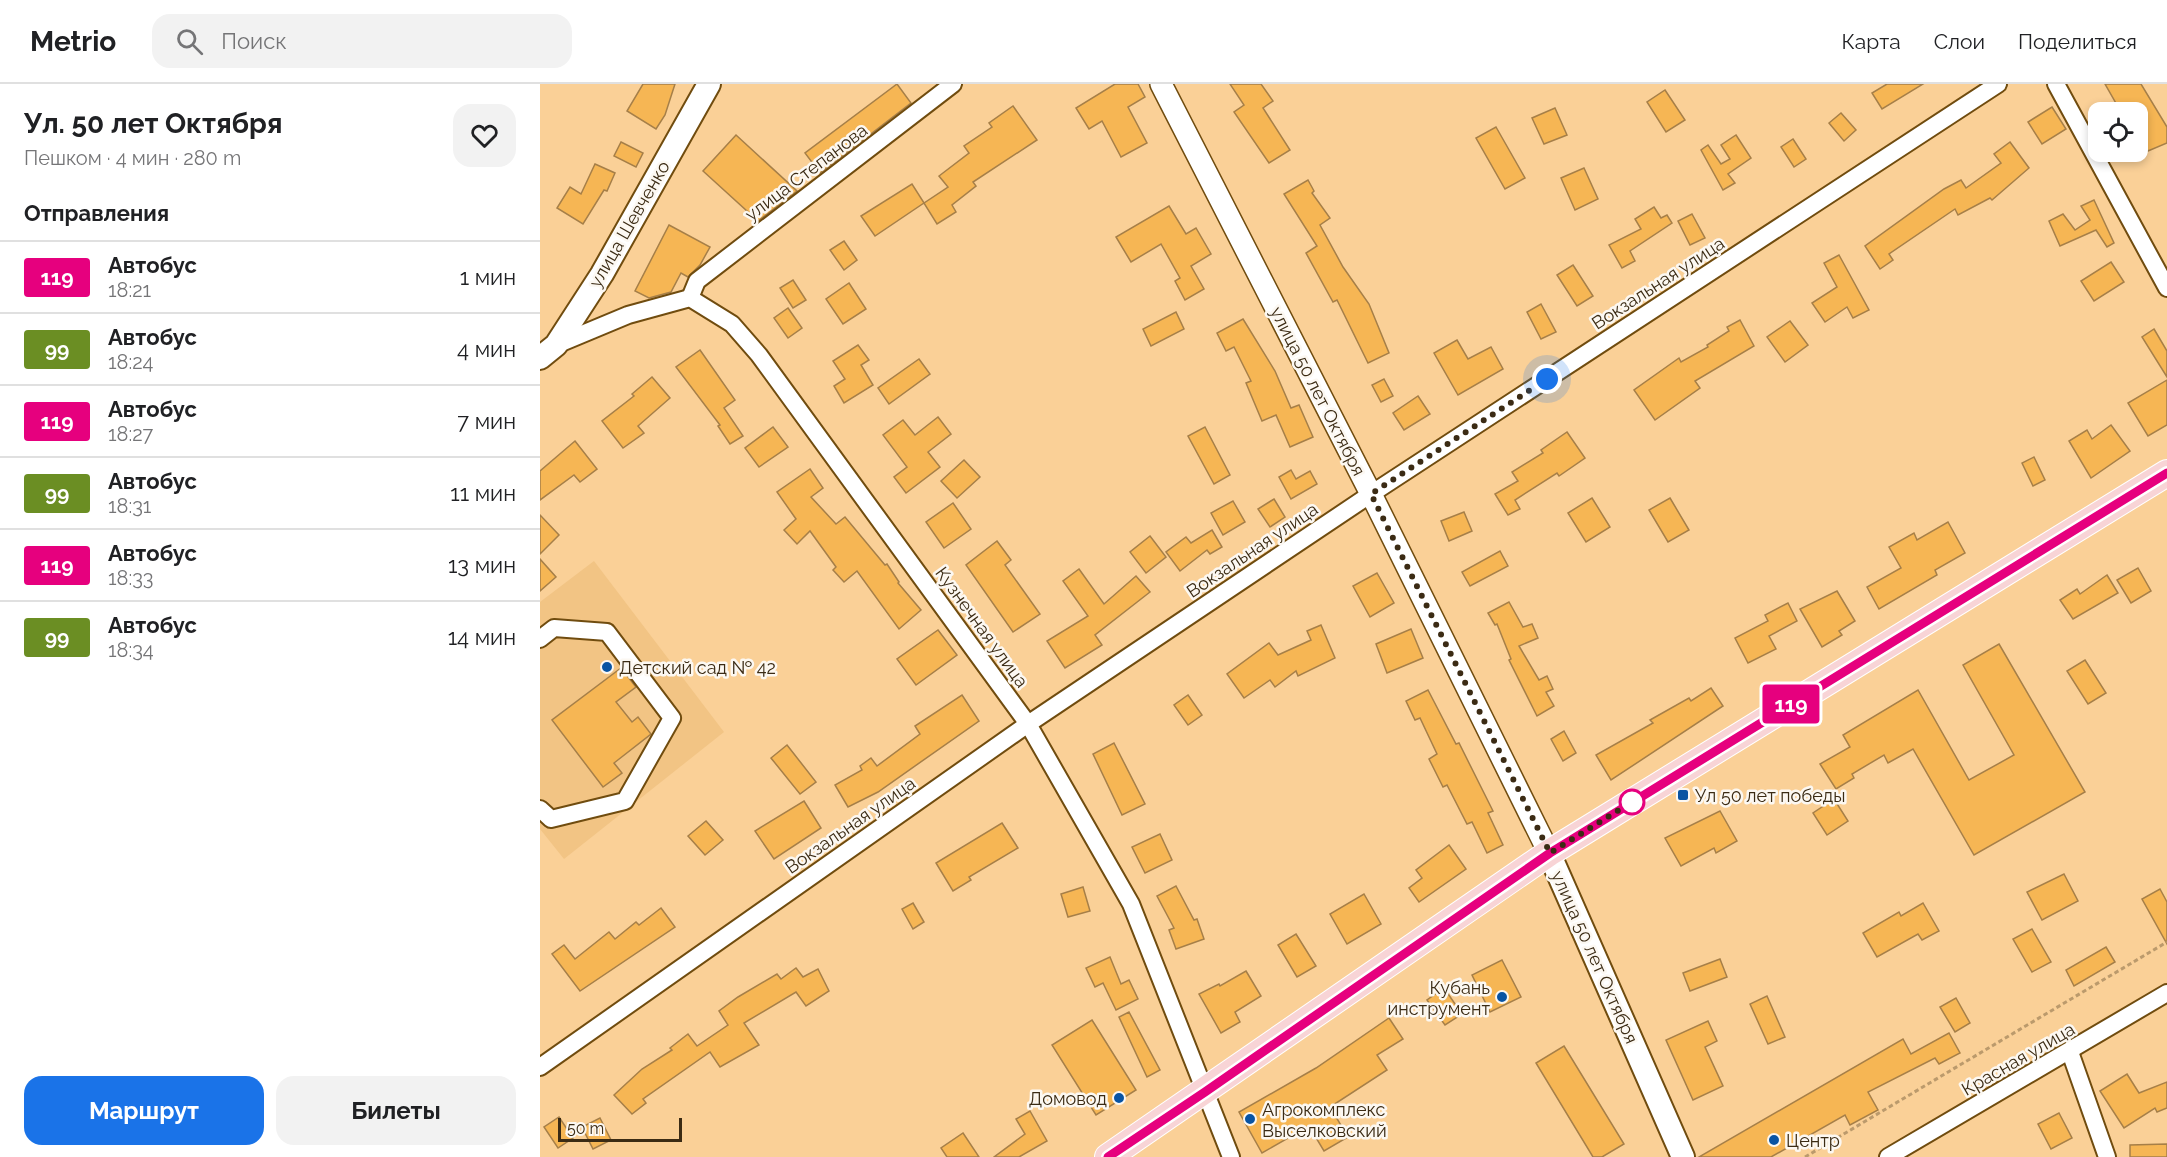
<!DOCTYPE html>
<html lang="ru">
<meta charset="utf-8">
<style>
body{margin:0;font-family:Raleway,sans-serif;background:#f2f2f2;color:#202124;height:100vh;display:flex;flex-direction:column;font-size:22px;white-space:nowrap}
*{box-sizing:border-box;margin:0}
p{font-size:20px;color:#757577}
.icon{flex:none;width:33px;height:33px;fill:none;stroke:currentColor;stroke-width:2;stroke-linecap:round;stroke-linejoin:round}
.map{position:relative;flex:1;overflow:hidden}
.sheet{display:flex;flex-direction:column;background:#fff;width:540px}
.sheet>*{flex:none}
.badge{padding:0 12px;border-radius:4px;font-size:21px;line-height:39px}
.tools{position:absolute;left:1548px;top:18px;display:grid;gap:12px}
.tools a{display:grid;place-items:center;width:60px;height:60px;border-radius:12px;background:#fff;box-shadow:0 3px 9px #0003;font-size:30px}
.scale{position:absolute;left:18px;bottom:15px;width:124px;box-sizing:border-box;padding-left:6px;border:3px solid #3b2b14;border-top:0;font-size:16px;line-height:21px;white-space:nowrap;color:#3b2b14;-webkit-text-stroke:4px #fcf8f2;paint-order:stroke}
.you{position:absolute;width:30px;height:30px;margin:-15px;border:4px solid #fff;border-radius:50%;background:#1a73e8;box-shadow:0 0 0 9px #1a73e833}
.map>.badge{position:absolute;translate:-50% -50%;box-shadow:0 0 0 3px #fff}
h2{padding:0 24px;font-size:22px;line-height:54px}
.round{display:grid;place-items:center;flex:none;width:63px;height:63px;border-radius:18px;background:#f2f2f2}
.summary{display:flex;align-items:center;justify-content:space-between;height:102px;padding:0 24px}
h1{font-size:28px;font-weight:700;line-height:45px}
.cta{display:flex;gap:12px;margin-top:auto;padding:12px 24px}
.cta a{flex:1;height:69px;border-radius:18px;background:#1a73e8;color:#fff;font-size:24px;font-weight:700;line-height:69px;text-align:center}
.cta a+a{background:#f2f2f2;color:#202124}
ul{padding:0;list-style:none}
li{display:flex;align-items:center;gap:18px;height:72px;padding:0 24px;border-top:2px solid #e0e0e0}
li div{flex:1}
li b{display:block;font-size:22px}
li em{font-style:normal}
li .badge{min-width:66px;font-weight:700;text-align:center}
header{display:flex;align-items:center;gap:36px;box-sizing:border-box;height:84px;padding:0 30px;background:#fff;border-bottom:2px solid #e0e0e0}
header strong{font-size:28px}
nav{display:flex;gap:33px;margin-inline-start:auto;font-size:21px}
.search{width:420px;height:54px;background:#f2f2f2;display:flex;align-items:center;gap:15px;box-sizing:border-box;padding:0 21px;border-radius:18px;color:#757577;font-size:22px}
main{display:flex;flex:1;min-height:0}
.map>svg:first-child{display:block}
</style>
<header>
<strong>Metrio</strong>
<div class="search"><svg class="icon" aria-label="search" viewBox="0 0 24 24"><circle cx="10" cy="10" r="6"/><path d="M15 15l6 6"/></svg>Поиск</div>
<nav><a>Карта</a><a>Слои</a><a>Поделиться</a></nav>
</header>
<main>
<section class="sheet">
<div class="summary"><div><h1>Ул. 50 лет Октября</h1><p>Пешком · 4 мин · 280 m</p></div><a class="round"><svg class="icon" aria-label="heart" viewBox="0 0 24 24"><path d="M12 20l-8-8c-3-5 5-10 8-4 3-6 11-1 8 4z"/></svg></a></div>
<h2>Отправления</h2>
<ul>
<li><span class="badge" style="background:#e6007e;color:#fff">119</span><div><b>Автобус</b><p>18:21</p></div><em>1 мин</em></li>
<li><span class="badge" style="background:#6b8e23;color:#fff">99</span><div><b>Автобус</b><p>18:24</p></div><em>4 мин</em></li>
<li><span class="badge" style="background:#e6007e;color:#fff">119</span><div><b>Автобус</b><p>18:27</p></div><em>7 мин</em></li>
<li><span class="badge" style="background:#6b8e23;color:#fff">99</span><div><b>Автобус</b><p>18:31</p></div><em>11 мин</em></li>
<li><span class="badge" style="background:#e6007e;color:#fff">119</span><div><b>Автобус</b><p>18:33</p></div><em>13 мин</em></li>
<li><span class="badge" style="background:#6b8e23;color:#fff">99</span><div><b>Автобус</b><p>18:34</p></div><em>14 мин</em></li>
</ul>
<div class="cta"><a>Маршрут</a><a>Билеты</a></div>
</section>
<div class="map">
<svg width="1627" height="1073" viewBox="0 0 1627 1073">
<rect width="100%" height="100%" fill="#fad097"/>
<path fill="#f2c484" d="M54,477l130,171 -160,127 -24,-30v-227z"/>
<g fill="#f6b654" stroke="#a67f48" stroke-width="1.5">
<path d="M103,0h32l-10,31 -9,14 -29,-18z"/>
<path d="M357,0l14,19 -91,70 -15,-20z"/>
<path d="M575,0h23l7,13 -17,10 19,36 -26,14 -19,-36 -13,8 -13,-21z"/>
<path d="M690,0h31l12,17 -10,7 27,42 -21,13 -35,-51 10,-7z"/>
<path d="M1347,0h36l-41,25 -10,-16z"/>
<path d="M1565,0h36l26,43v16l-19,8 -10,-23v-16h-17z"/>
<path d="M1125,6l20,30 -19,12 -19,-30z"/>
<path d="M473,22l24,34 -64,42 3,4 -24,19 4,7 -19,12 -13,-21 -49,33 -14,-20 51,-32 12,19 24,-16 -9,-11 30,-23 -5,-7 28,-19 -3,-4z"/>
<path d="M1512,23l14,22 -24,15 -14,-22z"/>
<path d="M1015,24l12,27 -23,9 -12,-26z"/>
<path d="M1301,29l15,17 -12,11 -15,-18z"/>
<path d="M956,43l29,51 -20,11 -29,-51z"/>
<path d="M196,51l61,56 -39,30 -55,-50z"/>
<path d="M1196,51l15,23 -23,16 7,9 -12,7 -22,-40 7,-5 13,19 9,-5 -9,-14z"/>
<path d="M1253,55l13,20 -12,8 -13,-20z"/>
<path d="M81,58l22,11 -7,14 -22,-11z"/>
<path d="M1470,58l19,26 -37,32 -2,-2 -32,17 -3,-6 -66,45 4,6 -13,9 -15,-23 79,-57 17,-9 5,8 35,-25 -7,-9z"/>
<path d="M55,80l20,9 -8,18 -3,-1 -21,34 -26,-16 13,-21 11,7z"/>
<path d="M1044,84l14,31 -23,11 -14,-32z"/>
<path d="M768,96l6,11 -2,2 18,25 -10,7 23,42 26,37 20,49 -21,10 -31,-63 -4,2 -27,-49 11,-7 -33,-52z"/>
<path d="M1554,116l20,43 -7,4 -11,-17 -36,16 -11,-25 14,-7 12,16 15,-10 -9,-14z"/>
<path d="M629,122l17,28 10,-6 15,26 -20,12 13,23 -19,11 -10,-19 5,-3 -19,-34 -30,18 -15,-25z"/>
<path d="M1114,123l7,11 6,-3 5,8 -42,28 5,10 -13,7 -13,-23 32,-16 -6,-10z"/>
<path d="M1152,130l13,24 -15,7 -12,-24z"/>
<path d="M129,141l41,22 -10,18 -12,12 -7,-4 -10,19 -22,6 -14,-7z"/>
<path d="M304,157l13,19 -13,10 -14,-20z"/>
<path d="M1299,171l30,55 -16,8 -6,-11 -22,15 -13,-19 25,-16 -13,-24z"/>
<path d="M1571,178l13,20 -30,19 -13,-20z"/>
<path d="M1033,181l20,31 -16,10 -20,-31z"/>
<path d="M253,196l13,20 -13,8 -13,-20z"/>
<path d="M309,199l17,26 -23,15 -17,-25z"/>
<path d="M1001,220l15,28 -15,7 -14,-27z"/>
<path d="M248,224l14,20 -14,10 -14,-20z"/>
<path d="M636,228l8,17 -33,17 -8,-17z"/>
<path d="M703,235l32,52 16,37 8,-3 14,32 -23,10 -14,-32 -14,6 -16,-38 5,-2 -17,-34 -8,4 -9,-18z"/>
<path d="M1200,236l14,26 -59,35 5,7 -45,32 -21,-30 45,-32 2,4 27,-15 -1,-2 22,-14 -2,-4z"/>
<path d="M1250,237l18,24 -23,17 -18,-25z"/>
<path d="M1614,245l13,22v26l-25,-40z"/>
<path d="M917,256l11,19 23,-12 12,22 -45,26 -24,-42z"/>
<path d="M318,261l11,15 -8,5 12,20 -29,18 -10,-17 11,-7 -12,-18z"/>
<path d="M160,266l35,50 -11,8 19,28 -13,8 -12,-18 2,-1 -44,-58z"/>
<path d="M379,275l11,15 -41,30 -11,-16z"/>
<path d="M112,293l18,21 -32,28 6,7 -21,15 -21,-27 32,-25 -2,-2z"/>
<path d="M844,295l9,17 -12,6 -9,-17z"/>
<path d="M1627,296v45l-19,11 -20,-33z"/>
<path d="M878,312l12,18 -26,16 -11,-17z"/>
<path d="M398,333l13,17 -23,18 12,15 -34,26 -12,-16 13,-10 -24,-32 20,-15 12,15z"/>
<path d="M1571,341l19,26 -39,27 -22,-37 18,-11 5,9z"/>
<path d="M233,343l15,20 -29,20 -14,-19z"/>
<path d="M665,343l25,48 -16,9 -26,-48z"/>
<path d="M1027,348l18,26 -26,18 -2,-3 -42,27 5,9 -12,6 -13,-21 23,-13 -6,-9 31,-19 -2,-3z"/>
<path d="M35,357l22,28 -17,13 -6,-7 -34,25v-29z"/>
<path d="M1494,373l11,23 -12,6 -11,-23z"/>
<path d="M424,376l16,17 -23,21 -16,-17z"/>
<path d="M270,385l13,19 -12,9 25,27 9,-7 40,48 2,-1 12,18 -1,1 23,27 -22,19 -42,-58 -13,11 -11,-12 3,-3 -26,-36 -13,13 -13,-14 12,-11 -19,-27z"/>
<path d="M751,386l5,9 14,-8 7,13 -26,15 -12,-22z"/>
<path d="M1052,414l18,29 -24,15 -18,-29z"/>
<path d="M1130,414l19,32 -21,12 -19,-32z"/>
<path d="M734,415l11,18 -15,10 -12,-18z"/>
<path d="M693,417l12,21 -22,13 -12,-22z"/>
<path d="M413,419l18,26 -27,19 -18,-26z"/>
<path d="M924,428l8,19 -23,10 -8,-20z"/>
<path d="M0,431l19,20 -19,19z"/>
<path d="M1408,438l17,31 -30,17 2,5 -58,34 -12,-22 34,-19 -12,-21 25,-14 3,7z"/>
<path d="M672,446l10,17 -12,7 -3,-4 -27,21 -14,-19 20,-15 5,6z"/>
<path d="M610,452l16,21 -20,16 -16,-21z"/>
<path d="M457,457l14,19 -6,5 35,49 -27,18 -47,-67z"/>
<path d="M960,467l8,15 -38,20 -8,-14z"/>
<path d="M0,475l16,18 -16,14z"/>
<path d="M1598,484l13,23 -20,12 -14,-23z"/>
<path d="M539,485l25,35 32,-28 14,16 -55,43 7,10 -37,23 -18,-27 41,-25 -25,-35z"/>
<path d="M837,489l17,30 -24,14 -17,-31z"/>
<path d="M1567,491l11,18 -45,26 -13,-19 17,-11 3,5z"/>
<path d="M1297,507l18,30 -16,10 3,4 -20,12 -22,-38z"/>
<path d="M969,518l14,25 9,-3 6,14 -19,8 20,34 8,-4 6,13 -7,3 8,14 -17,10 -28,-56 2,-1 -14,-35 -2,1 -7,-12z"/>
<path d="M1248,519l9,18 -28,15 7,13 -28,14 -13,-25 33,-17 -3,-6z"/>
<path d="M781,541l14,33 -37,18 -2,-5 -21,16 -5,-7 -26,18 -17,-24 42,-31 9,12 33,-15 -4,-9z"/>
<path d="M871,545l12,29 -36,15 -11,-29z"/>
<path d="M398,546l19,25 -41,30 -19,-26z"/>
<path d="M1459,560l86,148 -111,63 -61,-106 -25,14 -4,-8 -32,19 2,4 -18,11 -16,-25 30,-17 -7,-12 75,-45 51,90 45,-25 -51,-90z"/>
<path d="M1545,576l21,33 -18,11 -21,-33z"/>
<path d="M81,584l15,19 -20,15 16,20 6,-5 13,17 -37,29 8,10 -19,14 -51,-67z"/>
<path d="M1171,604l12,18 -112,74 -15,-25 57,-32 -3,-3 39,-22 2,3z"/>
<path d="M888,606l28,54 3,-1 34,68 -5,2 15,32 -16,8 -15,-31 -5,2 -20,-39 -4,2 -14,-28 8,-5 -17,-36 -5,2 -9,-19z"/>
<path d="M422,611l17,26 -101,71 -30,15 -13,-22 27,-15 -2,-4 11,-8 6,8 43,-32 -5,-8z"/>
<path d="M648,611l14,20 -14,10 -14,-20z"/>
<path d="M1024,647l12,22 -13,8 -12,-22z"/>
<path d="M574,659l31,61 -23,11 -29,-61z"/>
<path d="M247,661l29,37 -16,12 -29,-36z"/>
<path d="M1294,715l14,22 -21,14 -14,-22z"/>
<path d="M264,717l17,27 -47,31 -19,-28z"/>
<path d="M1180,727l17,30 -21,12 -2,-5 -33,18 -16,-28z"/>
<path d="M166,737l17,19 -18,15 -17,-19z"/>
<path d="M462,739l16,25 -49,29 2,3 -18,11 -17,-28z"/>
<path d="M620,750l12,26 -27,13 -13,-26z"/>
<path d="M909,761l17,24 -47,33 -10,-14 13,-10 -6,-8z"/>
<path d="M1524,790l14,27 -36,19 -15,-28z"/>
<path d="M636,802l18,34 3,-1 7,20 -28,10 -7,-19 5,-2 -17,-32z"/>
<path d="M543,803l7,24 -22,6 -7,-23z"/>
<path d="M1620,805l7,13v42l-25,-45z"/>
<path d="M824,810l17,30 -34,20 -17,-30z"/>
<path d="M373,819l11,19 -11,7 -11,-20z"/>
<path d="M1383,819l16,28 -17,9 -4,-6 -41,23 -14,-24 36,-21 2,4z"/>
<path d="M121,824l14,19 -95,64 -28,-37 12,-9 11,14 34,-27 6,7 21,-17 3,3z"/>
<path d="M1492,845l19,33 -19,10 -19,-33z"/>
<path d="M756,850l20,32 -19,11 -19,-32z"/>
<path d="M1566,863l9,15 -41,24 -8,-16z"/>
<path d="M570,873l11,27 8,-4 9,19 -22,11 -13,-27 -8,4 -9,-19z"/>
<path d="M1180,875l7,18 -37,14 -7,-18z"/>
<path d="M962,876l19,37 -31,15 -18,-37z"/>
<path d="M256,884l7,9 15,-8 11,22 -23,15 -10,-14 -52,31 15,22 -39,22 -10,-15 -67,47 3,4 -14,11 -18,-19 28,-26 30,-19 -2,-2 18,-14 9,12 31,-21 -9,-14 19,-14 39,-23 4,5z"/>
<path d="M706,887l15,25 -26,16 5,10 -19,11 -22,-39 20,-10 1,2z"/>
<path d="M904,904l18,26 -17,11 -18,-25z"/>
<path d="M1227,912l18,41 -17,7 -18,-40z"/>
<path d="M1416,914l14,25 -15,9 -15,-25z"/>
<path d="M589,928l31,58 -13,7 -28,-60z"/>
<path d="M849,934l14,21 -26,16 10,15 -57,37 18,30 -24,14 -15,-25 -47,27 -23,-41 77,-44z"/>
<path d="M552,936l44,70 -40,25 -44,-70z"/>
<path d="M1168,937l9,20 -12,6 18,39 -30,14 -27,-60z"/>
<path d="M1409,949l11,20 -21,11 -4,-6 -67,34 10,18 -28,15 -5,-10 -74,42h-72l204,-118 8,15z"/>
<path d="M1024,962l60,98 -22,13h-9l-57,-94z"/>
<path d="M1587,990l12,19 28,-11v26l-10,4 -2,-4 -31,20 -24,-37z"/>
<path d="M490,1027l17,30 -28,16h-25l31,-23 -9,-15z"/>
<path d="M1519,1029l13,25 -21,11 -13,-25z"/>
<path d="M19,1033l14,21 -15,10 -14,-21z"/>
<path d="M60,1034l11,22 -18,9 -11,-22z"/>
<path d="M423,1049l16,24h-32l-6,-9z"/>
<path d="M1627,1060v13h-37v-12z"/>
</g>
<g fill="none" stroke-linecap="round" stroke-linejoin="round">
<defs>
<g id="minor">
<path d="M1516,0l111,204"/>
<path d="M150,214l7,-17 256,-197"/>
<path d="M16,261l72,-30 62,-17 42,26 27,31 269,369 103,180 100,253"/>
<path d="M0,555l14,-11 53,4 65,86 -47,83 -74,18 -11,-10"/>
<path d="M1530,968l37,105"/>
<path d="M0,983l488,-343 343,-230 627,-410"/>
<path d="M1348,1073l279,-164"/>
</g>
<path id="tertiary" d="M621,0l210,410 178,359"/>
<g id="secondary">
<path d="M0,274l16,-13 46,-71 107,-190"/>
<path d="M1009,769l134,304"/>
</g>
<path id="primary" d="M568,1073l441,-304 618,-380"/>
</defs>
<use href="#minor" stroke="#704c0f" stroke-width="20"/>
<use href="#tertiary" stroke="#704c0f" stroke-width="24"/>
<use href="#secondary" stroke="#704c0f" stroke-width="26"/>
<use href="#primary" stroke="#fff" stroke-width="28"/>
<path stroke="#bb9a6c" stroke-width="3" stroke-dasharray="4.5 3" stroke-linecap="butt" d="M1265,1073l362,-215"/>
<use href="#minor" stroke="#fff" stroke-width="16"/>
<use href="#tertiary" stroke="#fff" stroke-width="21"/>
<use href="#secondary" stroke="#fff" stroke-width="22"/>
<use href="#primary" stroke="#f8d4d6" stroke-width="26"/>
</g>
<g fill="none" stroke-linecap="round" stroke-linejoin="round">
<defs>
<path id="line" d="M568,1073l97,-65 345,-239 617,-380"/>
</defs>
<use href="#line" stroke="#fff" stroke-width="14"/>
<use href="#line" stroke="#e6007e" stroke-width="9"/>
<path stroke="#3b2b14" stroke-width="6" stroke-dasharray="0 10.8" d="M1007,295l-176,115 179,359 82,-51"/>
</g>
<g fill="#0954a3" stroke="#fcf8f2" stroke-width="2">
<circle cx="67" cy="583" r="6"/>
<rect x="1137" y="705" width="12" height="12" rx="3"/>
<circle cx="962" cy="913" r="6"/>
<circle cx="579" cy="1014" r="6"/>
<circle cx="710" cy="1035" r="6"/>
<circle cx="1234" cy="1056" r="6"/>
</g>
<circle fill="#fff" stroke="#e6007e" stroke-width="3" cx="1092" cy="718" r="12"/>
<g text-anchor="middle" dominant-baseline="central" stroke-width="5" stroke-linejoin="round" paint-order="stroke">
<g font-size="18" fill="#3b2b14" stroke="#fcf8f2">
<text transform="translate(266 88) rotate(-37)">улица Степанова</text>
<text transform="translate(89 140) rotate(-60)">улица Шевченко</text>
<text transform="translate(1118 199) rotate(-33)">Вокзальная улица</text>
<text transform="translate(778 307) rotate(63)">улица 50 лет Октября</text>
<text transform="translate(712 466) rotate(-34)">Вокзальная улица</text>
<text transform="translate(442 543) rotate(54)">Кузнечная улица</text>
<text transform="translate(310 741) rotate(-35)">Вокзальная улица</text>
<text transform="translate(1055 873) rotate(66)">улица 50 лет Октября</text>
<text transform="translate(1478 975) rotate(-30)">Красная улица</text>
</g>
<g font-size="18" fill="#3b2b14" stroke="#fcf8f2" text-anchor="start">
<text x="79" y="583">Детский сад № 42</text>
<text x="1155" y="711">Ул 50 лет победы</text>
<text x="950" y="903" text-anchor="end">Кубань<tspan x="950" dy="21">инструмент</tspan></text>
<text x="567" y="1014" text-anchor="end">Домовод</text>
<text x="722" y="1025">Агрокомплекс<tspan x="722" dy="21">Выселковский</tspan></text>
<text x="1246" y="1056">Центр</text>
</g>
</g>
</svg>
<div class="tools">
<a><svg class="icon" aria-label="locate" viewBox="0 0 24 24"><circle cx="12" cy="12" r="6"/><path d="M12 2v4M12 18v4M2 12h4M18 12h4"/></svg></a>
</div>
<div class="scale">50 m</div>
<div class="you" style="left:1007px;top:295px"></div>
<b class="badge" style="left:1251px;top:620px;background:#e6007e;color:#fff">119</b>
</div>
</main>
